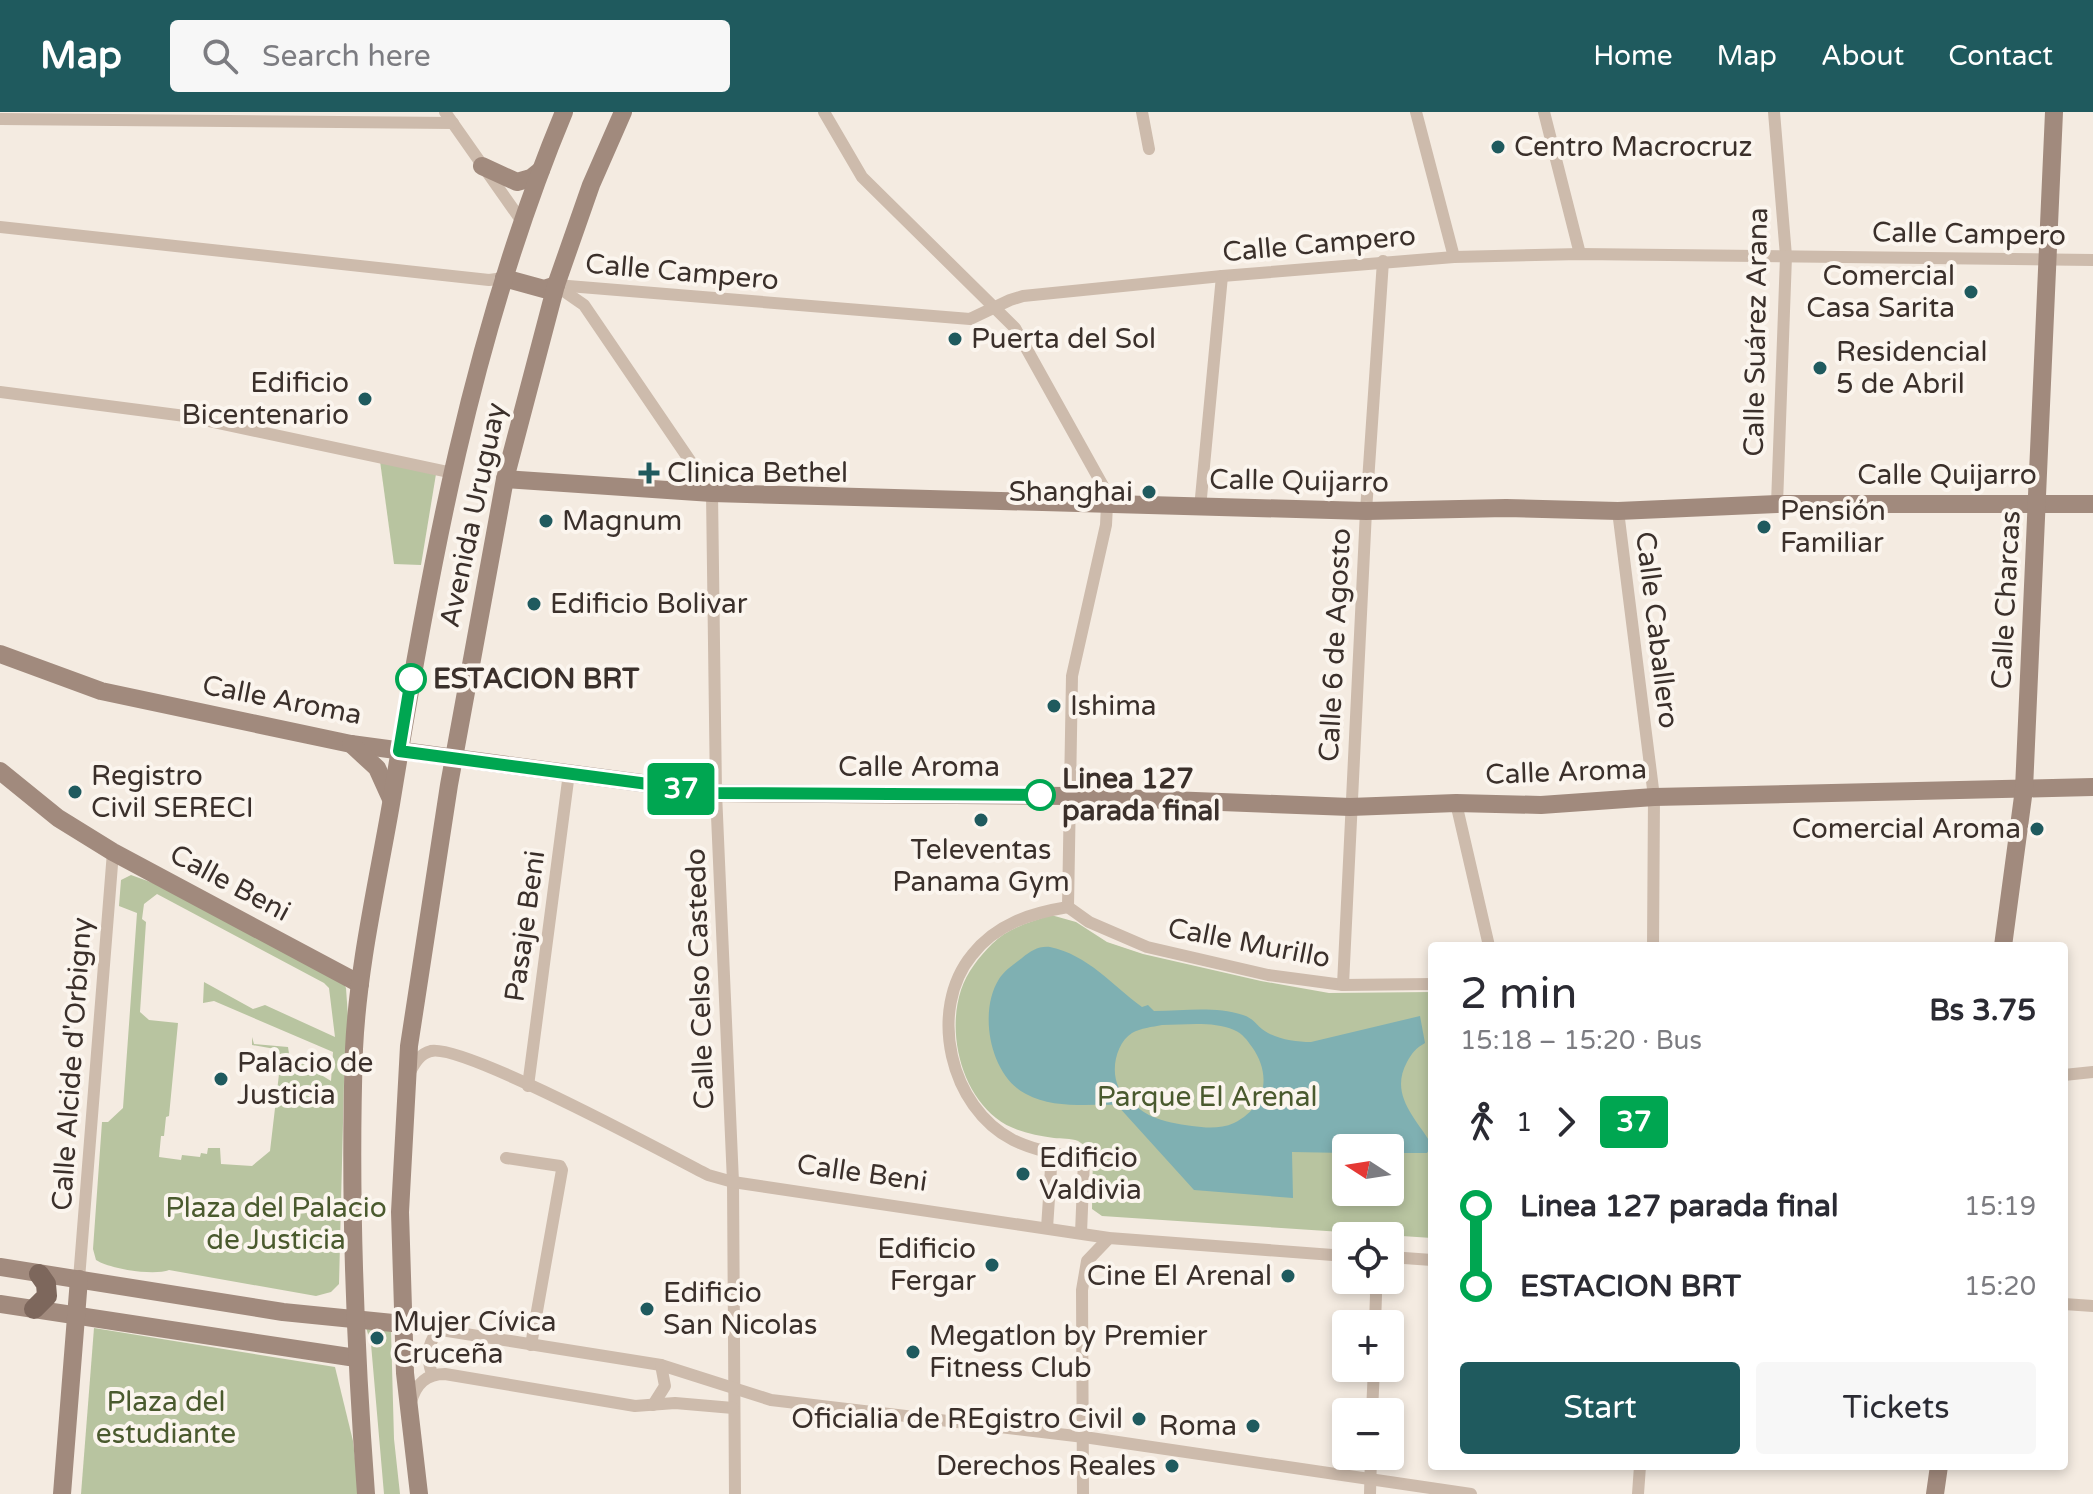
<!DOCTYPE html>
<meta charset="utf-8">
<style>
body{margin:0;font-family:"Varela Round",sans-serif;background:#f7f7f7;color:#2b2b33;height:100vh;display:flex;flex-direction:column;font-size:30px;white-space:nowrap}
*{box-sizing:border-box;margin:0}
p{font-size:26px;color:#7c7c81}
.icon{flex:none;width:44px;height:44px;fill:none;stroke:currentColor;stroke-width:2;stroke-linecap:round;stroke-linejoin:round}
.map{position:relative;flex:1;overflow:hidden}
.side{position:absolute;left:1428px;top:830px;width:640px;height:528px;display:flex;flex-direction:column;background:#fff;border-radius:8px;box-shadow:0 4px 12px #0003}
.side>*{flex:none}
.badge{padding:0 16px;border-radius:6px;font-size:28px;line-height:52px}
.needle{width:52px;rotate:282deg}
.buttons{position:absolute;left:1332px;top:1022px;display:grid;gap:16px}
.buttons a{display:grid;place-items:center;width:72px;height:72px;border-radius:8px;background:#fff;box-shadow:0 4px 12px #0003;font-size:40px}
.map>.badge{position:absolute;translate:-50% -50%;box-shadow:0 0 0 4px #fff}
.legs{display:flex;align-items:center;gap:12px;height:88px;padding:0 32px;font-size:26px}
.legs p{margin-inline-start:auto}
.head{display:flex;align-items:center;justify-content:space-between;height:136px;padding:0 32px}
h1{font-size:44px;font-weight:600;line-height:60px}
.cta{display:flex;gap:16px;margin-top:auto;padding:16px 32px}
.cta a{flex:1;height:92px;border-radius:8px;background:#1f5a5e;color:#fff;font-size:32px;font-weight:600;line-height:92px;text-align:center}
.cta a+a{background:#f7f7f7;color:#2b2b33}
ul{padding:0 32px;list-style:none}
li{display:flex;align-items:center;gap:28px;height:80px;font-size:30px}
li i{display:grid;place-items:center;width:12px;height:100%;margin:0 10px;background:currentColor}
li i::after{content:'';width:20px;height:20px;margin:-10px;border:6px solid;border-radius:50%;background:#fff}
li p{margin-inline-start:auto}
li:first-child i{background:linear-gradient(#0000 50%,currentColor 0)}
li:last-child i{background:linear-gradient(currentColor 50%,#0000 0)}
header{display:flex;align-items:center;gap:48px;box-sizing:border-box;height:112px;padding:0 40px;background:#1f5a5e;color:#fff}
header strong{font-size:38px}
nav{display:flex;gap:44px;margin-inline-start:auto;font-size:28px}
.search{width:560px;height:72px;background:#f7f7f7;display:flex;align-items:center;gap:20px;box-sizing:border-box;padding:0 28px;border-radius:8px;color:#7c7c81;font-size:30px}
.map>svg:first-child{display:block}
</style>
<header>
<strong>Map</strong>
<div class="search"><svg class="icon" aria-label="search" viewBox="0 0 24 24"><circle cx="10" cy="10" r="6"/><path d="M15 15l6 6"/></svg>Search here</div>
<nav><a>Home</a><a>Map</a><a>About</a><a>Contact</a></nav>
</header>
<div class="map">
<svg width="2093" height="1382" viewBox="0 0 2093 1382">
<rect width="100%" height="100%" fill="#f4ebe1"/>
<g fill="#b8c4a0" fill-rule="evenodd">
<path d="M380,349l56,13 -15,91 -27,-1z"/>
<path d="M131,763l25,9 188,100 2,4 2,29 -4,65 -5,202 -8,8 -15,4 -147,-26c-15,6 -59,-1 -73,-10l-3,-11 9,-127h6l15,-14 14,-195 -18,-7 2,-26zM157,782l167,89 5,5 6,49 -70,-32 -12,4 -49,-27 -1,21 11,-2 119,51 -2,29 -31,-19 -10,-2 -2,-13 -34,-3 -2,-7v8l23,4 6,8 -11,94 -18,15 -31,-2 -1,-16h-12l-1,6 -6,-1 -1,4 -18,-2 -1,5 -22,-3 2,-21h3l2,-19 3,-1 9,-93 -29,-3 -9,-8 6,-90 -4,-3 2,-15z"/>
<path d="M1051,803l25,7 31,20 36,12 118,27 68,12 103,-1v246l-330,-22 -10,-7 1,-58c-5,-3 -10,-7 -15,-10 -7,-3 -17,-2 -24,-3 -20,-3 -42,-7 -58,-20 -35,-28 -49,-85 -35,-128 6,-18 18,-33 31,-46 16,-16 38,-22 59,-29zM1346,1036h44v44h-44z"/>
<path d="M365,1212l26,6 3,109 6,55h-16l-13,-150z"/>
<path d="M94,1216l241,39 18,74 6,53h-278z"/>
</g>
<path fill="#7fb0b2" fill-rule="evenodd" d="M1050,835c38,8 62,38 92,60l6,-2 6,6c30,0 60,-5 89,4 11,3 15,13 25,18 13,7 29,9 43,9l109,-26 5,27c-9,5 -13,10 -18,19 -18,33 9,56 25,83l-5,8h-37v-5h-44v5l-54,-1 1,46 -99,-8 -77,-85c-29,-1 -64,4 -91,-11 -36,-18 -48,-82 -27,-115 6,-9 15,-15 23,-21 9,-7 16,-12 28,-11zM1162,913c23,0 51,-4 72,5 9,4 13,10 18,17 20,28 14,60 -18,76 -13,6 -28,5 -42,3 -14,-2 -28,-4 -41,-10 -10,-5 -27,-18 -32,-28 -9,-17 -3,-45 13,-55 9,-5 20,-6 30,-8z"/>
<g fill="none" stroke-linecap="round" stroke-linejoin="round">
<g stroke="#cdbbac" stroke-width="12">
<path d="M445,0l78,111"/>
<path d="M824,0l38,65 153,151 88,158 4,19 -1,20 -34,151 -4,231"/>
<path d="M1142,0l7,37"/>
<path d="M1416,0l38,145"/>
<path d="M1544,0l36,142"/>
<path d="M1774,0l12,144 -9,248"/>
<path d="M0,7l453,4"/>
<path d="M0,115l489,53 15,-2"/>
<path d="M556,173l414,34 40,-19 13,-4 199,-20 232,-19 126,-3 513,6"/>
<path d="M558,175l26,18 128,188 4,300 17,389 2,312"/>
<path d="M0,280l185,24 268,57"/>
<path d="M1200,396l22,-232"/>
<path d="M1618,399l36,286 -1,149"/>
<path d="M1456,691l33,143"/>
<path d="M1068,795c-37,6 -72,17 -96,48 -45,55 -22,153 41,185 22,11 47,14 71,20l-3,73"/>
<path d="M1068,795l21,15 58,25 121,28 75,10 89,-1"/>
<path d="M1343,873l23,-474 17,-250"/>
<path d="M410,960c5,-10 10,-18 21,-21 34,-7 236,103 277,124l25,7 376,56 237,18"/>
<path d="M2064,963l29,-3"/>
<path d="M528,974l41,-313"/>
<path d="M506,1046l54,8 2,4 -31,175"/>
<path d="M1047,1116l5,-75"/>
<path d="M1390,1145l42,3"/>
<path d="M79,1167l34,-427"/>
<path d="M1374,1168l2,15 -1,29"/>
<path d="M2064,1192l29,2"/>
<path d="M403,1212l258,41 110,35 313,37 387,57"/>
<path d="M432,1262c-6,-18 -5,-27 5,-43"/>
<path d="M411,1290c5,-18 15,-28 34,-28l190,32 40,-3 58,5"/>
<path d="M653,1293l12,-19 -4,-21"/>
<path d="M1372,1300l2,-44"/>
<path d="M1083,1382l-1,-204 5,-29 22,-23"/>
<path d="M1370,1382l1,-38"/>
<path d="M1638,1382l2,-28"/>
</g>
<g stroke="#a18a7d" stroke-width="18">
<path d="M482,54l35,16 14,-4 10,-8"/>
<path d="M504,166l40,11 12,-4"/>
<path d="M505,367l207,14 654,18 140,-3 112,3 159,-7h316"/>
<path d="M0,542l101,37 250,53 365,49 352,3 282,11 106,-4 85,2 113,-8 439,-10"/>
<path d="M351,632l26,24 14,31"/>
<path d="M0,659l58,47 55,34 247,132"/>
<path d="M2003,834l21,-157 30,-677"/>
<path d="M0,1155l283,45 120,12"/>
<path d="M0,1192l356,54"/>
<path d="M62,1382l17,-215"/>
<path d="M366,1382c-11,-148 -17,-297 -12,-445 4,-83 23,-164 37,-245 38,-234 81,-472 173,-692"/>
<path d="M419,1382l-14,-121 -5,-161 9,-166 40,-261 56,-306 51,-194 35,-100 32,-73"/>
<path d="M1935,1382l4,-28"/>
</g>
<path stroke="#7d675c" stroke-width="20" d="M34,1197l13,-13 -1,-12 -7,-10"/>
</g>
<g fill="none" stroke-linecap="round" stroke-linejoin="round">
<defs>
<path id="line-1" d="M411,567l-12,72 317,42 324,2"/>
</defs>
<use href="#line-1" stroke="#fff" stroke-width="18"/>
<use href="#line-1" stroke="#00a651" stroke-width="12"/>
</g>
<g fill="#1f5a5e" stroke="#fbf5ee" stroke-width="3">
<circle cx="1498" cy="35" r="8"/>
<circle cx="1971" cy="180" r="8"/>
<circle cx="955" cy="227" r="8"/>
<circle cx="1820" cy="256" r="8"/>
<circle cx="365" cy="287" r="8"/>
<path d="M645 349h8v8h8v8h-8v8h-8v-8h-8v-8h8z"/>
<circle cx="1149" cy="380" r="8"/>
<circle cx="546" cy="409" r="8"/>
<circle cx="1764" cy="415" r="8"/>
<circle cx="534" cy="492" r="8"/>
<circle cx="1054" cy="594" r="8"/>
<circle cx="75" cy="680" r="8"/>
<circle cx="981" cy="708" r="8"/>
<circle cx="2037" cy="717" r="8"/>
<circle cx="221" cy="967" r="8"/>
<circle cx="1023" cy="1062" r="8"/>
<circle cx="992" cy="1153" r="8"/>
<circle cx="1288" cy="1164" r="8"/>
<circle cx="647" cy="1197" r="8"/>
<circle cx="377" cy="1226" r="8"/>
<circle cx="913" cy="1240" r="8"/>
<circle cx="1139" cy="1307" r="8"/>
<circle cx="1253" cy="1314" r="8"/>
<circle cx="1172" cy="1354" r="8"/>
</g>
<g fill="#fff" stroke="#00a651" stroke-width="4">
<circle cx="411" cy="567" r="14"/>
<circle cx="1040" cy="683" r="14"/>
</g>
<g text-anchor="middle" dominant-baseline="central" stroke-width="8" stroke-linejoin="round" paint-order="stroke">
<g font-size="28" fill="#3b302b" stroke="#fbf5ee" text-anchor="start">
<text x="1514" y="35">Centro Macrocruz</text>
<text x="1955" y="164" text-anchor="end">Comercial<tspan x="1955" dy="32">Casa Sarita</tspan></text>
<text x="971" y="227">Puerta del Sol</text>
<text x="1836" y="240">Residencial<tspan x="1836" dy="32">5 de Abril</tspan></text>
<text x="349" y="271" text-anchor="end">Edificio<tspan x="349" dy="32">Bicentenario</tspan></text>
<text x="667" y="361">Clinica Bethel</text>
<text x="1133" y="380" text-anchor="end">Shanghai</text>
<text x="1780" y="399">Pensión<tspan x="1780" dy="32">Familiar</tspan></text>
<text x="562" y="409">Magnum</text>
<text x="550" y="492">Edificio Bolivar</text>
<text x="1070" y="594">Ishima</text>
<text x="91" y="664">Registro<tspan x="91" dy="32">Civil SERECI</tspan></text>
<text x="2021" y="717" text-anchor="end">Comercial Aroma</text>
<text x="981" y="738" text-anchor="middle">Televentas<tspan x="981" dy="32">Panama Gym</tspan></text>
<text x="237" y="951">Palacio de<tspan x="237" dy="32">Justicia</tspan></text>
<text x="1039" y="1046">Edificio<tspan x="1039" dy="32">Valdivia</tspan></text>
<text x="976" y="1137" text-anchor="end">Edificio<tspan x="976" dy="32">Fergar</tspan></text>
<text x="1272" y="1164" text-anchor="end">Cine El Arenal</text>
<text x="663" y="1181">Edificio<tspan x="663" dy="32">San Nicolas</tspan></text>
<text x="393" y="1210">Mujer Cívica<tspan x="393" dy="32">Cruceña</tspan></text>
<text x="929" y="1224">Megatlon by Premier<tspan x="929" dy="32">Fitness Club</tspan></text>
<text x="1123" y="1307" text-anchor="end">Oficialia de REgistro Civil</text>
<text x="1237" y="1314" text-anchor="end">Roma</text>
<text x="1156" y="1354" text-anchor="end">Derechos Reales</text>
</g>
<g font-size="28" fill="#3b302b" stroke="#fbf5ee">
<text transform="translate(1969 122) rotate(1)">Calle Campero</text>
<text transform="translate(1319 132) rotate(-5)">Calle Campero</text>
<text transform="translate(682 160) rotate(5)">Calle Campero</text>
<text transform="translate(1756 220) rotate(-89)">Calle Suárez Arana</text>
<text x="1947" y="363">Calle Quijarro</text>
<text transform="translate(1299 369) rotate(1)">Calle Quijarro</text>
<text transform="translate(473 403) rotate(-78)">Avenida Uruguay</text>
<text transform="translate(2006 488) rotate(-87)">Calle Charcas</text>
<text transform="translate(1657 518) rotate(83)">Calle Caballero</text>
<text transform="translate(1335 533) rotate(-87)">Calle 6 de Agosto</text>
<text transform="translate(282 588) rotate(11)">Calle Aroma</text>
<text x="919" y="655">Calle Aroma</text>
<text transform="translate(1566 660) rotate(-2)">Calle Aroma</text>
<text transform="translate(230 771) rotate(28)">Calle Beni</text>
<text transform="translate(525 814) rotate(-82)">Pasaje Beni</text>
<text transform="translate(1249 831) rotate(11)">Calle Murillo</text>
<text transform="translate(700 867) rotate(-92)">Calle Celso Castedo</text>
<text transform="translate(72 952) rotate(-86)">Calle Alcide d'Orbigny</text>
<text transform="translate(862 1061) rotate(8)">Calle Beni</text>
</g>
<g font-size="28" font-weight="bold" fill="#3b302b" stroke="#fbf5ee" text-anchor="start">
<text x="433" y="567">ESTACION BRT</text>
<text x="1062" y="667">Linea 127<tspan x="1062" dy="32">parada final</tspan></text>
</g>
<g font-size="28" fill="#4a5a2e" stroke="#fbf5ee">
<text x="1207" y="985">Parque El Arenal</text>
<text x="276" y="1096">Plaza del Palacio<tspan x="276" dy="32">de Justicia</tspan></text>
<text x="166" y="1290">Plaza del<tspan x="166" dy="32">estudiante</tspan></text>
</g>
</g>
</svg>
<div class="buttons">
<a><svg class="needle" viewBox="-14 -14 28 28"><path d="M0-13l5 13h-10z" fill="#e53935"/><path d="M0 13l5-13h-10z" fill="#7c7c81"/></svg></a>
<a><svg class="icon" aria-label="locate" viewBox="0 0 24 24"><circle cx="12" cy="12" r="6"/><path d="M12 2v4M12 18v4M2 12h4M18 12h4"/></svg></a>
<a>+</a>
<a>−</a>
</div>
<b class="badge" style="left:681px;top:677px;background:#00a651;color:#fff">37</b>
<section class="side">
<div class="head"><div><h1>2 min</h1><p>15:18 – 15:20 · Bus</p></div><b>Bs 3.75</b></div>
<div class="legs"><svg class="icon" aria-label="walk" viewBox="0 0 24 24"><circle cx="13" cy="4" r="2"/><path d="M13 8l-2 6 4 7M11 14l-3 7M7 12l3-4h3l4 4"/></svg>1<svg class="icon" aria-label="forward" viewBox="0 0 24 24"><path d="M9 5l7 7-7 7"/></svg><b class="badge" style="background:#00a651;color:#fff">37</b></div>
<ul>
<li><i style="color:#00a651"></i><b>Linea 127 parada final</b><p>15:19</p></li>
<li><i style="color:#00a651"></i><b>ESTACION BRT</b><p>15:20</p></li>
</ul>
<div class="cta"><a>Start</a><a>Tickets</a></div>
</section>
</div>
